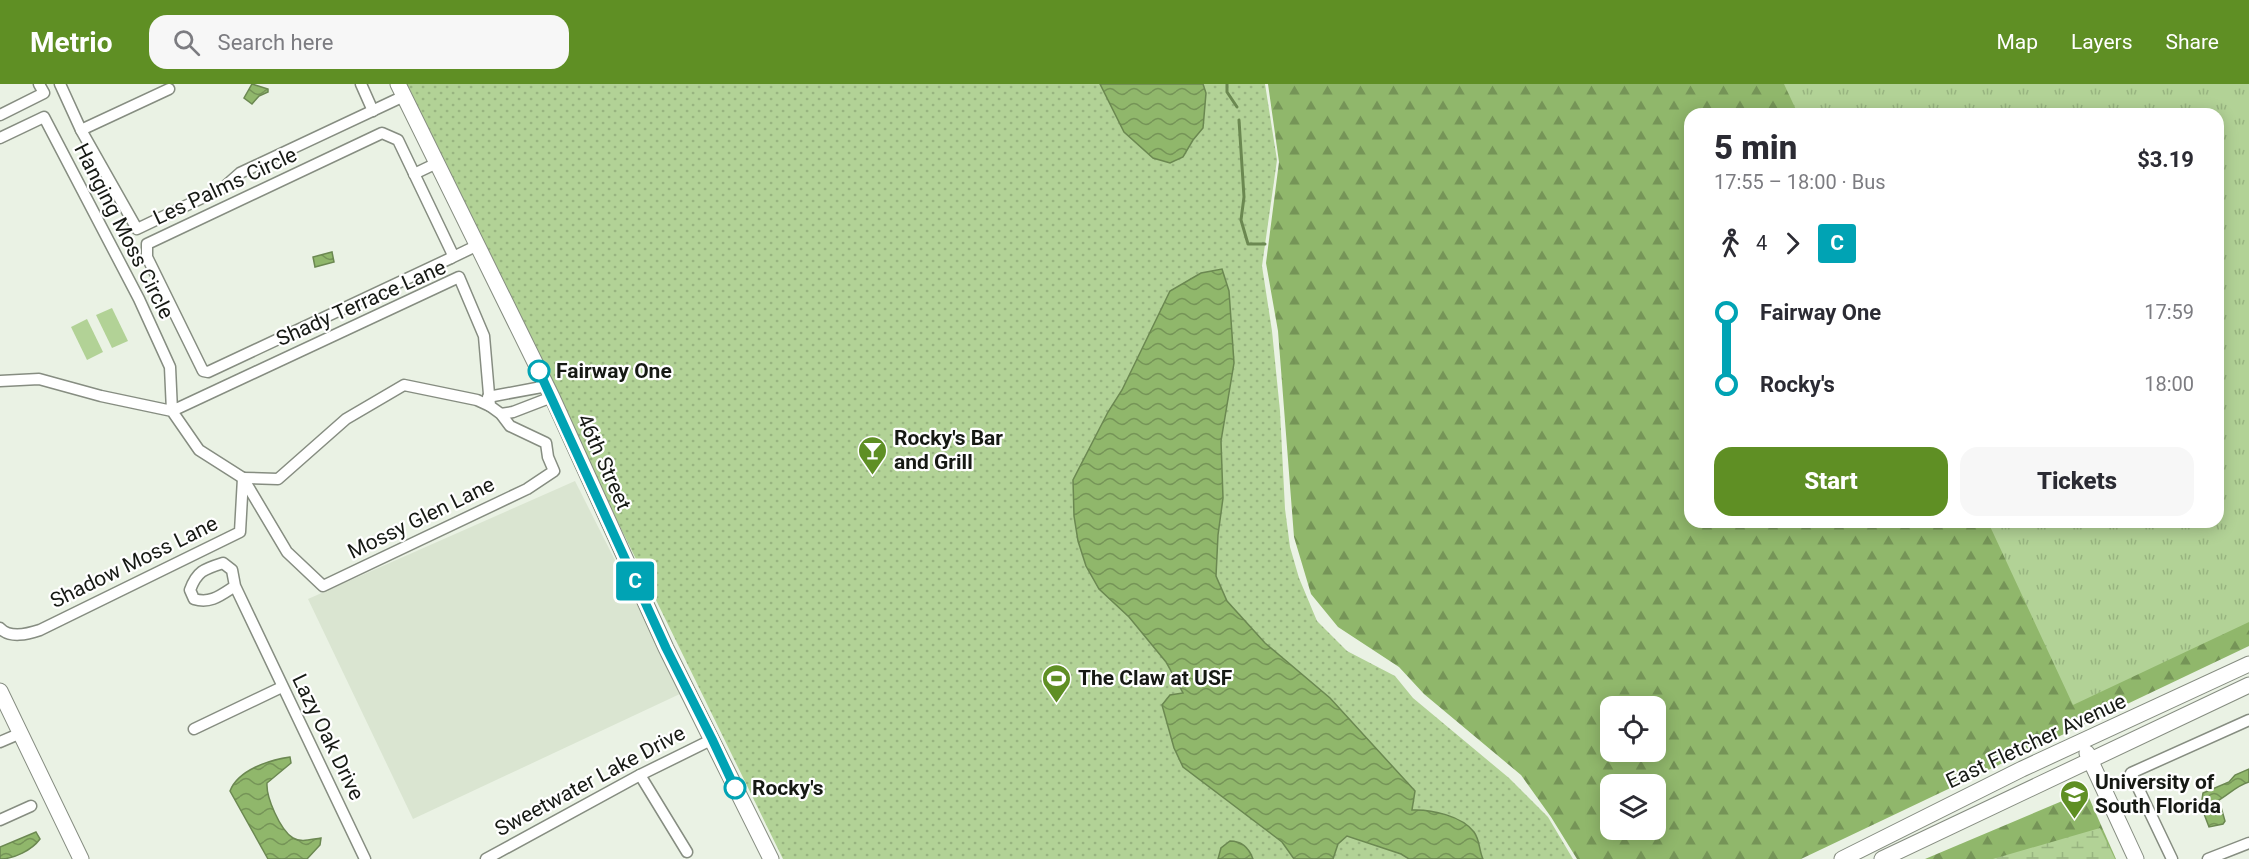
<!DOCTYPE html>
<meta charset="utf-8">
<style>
body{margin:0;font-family:Roboto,sans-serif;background:#f7f7f7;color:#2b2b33;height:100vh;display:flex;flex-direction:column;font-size:22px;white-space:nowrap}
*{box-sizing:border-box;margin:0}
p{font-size:20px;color:#7c7c81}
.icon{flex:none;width:33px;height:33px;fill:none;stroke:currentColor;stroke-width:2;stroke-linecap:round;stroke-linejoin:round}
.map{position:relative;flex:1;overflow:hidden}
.drawer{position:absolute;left:1684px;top:24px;width:540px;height:420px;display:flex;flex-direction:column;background:#fff;border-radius:18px;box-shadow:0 3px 15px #0003}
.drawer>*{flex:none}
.badge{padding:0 12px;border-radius:4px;font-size:21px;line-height:39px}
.fabs{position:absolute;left:1600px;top:612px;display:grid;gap:12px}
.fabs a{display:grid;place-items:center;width:66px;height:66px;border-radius:12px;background:#fff;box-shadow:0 3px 15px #0003;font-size:30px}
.map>.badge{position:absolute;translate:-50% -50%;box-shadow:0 0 0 3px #fff}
.legs{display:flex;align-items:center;gap:9px;height:66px;padding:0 30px;font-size:20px}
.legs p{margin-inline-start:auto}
.head{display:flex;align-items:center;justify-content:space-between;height:102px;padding:0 30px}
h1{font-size:33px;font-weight:800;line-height:45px}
.primary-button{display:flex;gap:12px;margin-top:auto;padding:12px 30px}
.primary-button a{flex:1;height:69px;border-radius:18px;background:#5f8f24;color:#fff;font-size:24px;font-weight:800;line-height:69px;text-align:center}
.primary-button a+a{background:#f7f7f7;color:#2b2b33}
ul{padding:0 30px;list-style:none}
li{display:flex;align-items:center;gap:21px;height:72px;font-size:22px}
li i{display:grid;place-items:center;width:9px;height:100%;margin:0 8px;background:currentColor}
li i::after{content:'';width:15px;height:15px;margin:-8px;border:4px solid;border-radius:50%;background:#fff}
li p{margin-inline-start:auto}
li:first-child i{background:linear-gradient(#0000 50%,currentColor 0)}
li:last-child i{background:linear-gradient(currentColor 50%,#0000 0)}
header{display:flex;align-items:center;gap:36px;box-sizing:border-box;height:84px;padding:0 30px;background:#5f8f24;color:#fff}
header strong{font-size:28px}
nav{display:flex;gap:33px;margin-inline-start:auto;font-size:21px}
.search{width:420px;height:54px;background:#f7f7f7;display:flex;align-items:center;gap:15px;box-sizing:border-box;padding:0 21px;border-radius:18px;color:#7c7c81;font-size:22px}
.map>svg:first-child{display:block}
</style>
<header>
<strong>Metrio</strong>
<div class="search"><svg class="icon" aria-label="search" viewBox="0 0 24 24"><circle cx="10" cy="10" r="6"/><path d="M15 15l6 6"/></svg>Search here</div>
<nav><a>Map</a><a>Layers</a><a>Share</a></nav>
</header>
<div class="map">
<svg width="2249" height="775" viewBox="0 0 2249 775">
<defs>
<pattern id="grass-dots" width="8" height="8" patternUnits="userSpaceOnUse" patternTransform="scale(1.5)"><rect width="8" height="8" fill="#b2d296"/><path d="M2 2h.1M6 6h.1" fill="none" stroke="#98b480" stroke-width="1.8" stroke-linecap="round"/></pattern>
<pattern id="forest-firs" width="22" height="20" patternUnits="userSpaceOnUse" patternTransform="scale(1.5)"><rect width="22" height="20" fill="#90b76b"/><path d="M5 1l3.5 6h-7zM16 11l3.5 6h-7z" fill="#759457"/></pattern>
<pattern id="wetland-marsh" width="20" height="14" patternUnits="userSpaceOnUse" patternTransform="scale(1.5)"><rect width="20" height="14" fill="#b2d296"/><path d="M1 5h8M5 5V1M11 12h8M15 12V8" fill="none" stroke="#98b480"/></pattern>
<pattern id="park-tufts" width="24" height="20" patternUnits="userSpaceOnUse" patternTransform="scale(1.5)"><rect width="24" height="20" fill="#b2d296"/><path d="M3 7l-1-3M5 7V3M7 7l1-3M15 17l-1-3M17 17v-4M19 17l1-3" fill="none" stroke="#98b480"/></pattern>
<pattern id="water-waves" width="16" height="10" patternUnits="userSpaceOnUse" patternTransform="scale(1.5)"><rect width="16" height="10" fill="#90b76b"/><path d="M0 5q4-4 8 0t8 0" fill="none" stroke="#759457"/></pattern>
</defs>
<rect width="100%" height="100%" fill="#eaf2e4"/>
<path fill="#dae5d1" d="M575,397l107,212 -269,126 -105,-220z"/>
<path fill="url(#grass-dots)" d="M403,0h862l12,76 -15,106 10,65 8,80 5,98 5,38 9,31 18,43 30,30 48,25 18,22 96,80 39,39 25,42h-790z"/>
<g fill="url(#forest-firs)" fill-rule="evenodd">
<path d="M1268,0h981v562l-448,213h-224l-26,-42 -30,-42 -97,-81 -25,-27 -61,-40 -27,-33 -17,-57 -16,-206 -12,-68 13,-101zM1690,30h528v408h-528zM1611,622h45v46h-45zM1611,700h45v46h-45z"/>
<path d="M2086,707l30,68h-191z"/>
</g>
<path fill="url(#wetland-marsh)" d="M2100,744l15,31h-122z"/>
<path fill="url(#park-tufts)" d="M1784,0h465v538l-176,83 -85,-183h230v-408h-420z"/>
<g fill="#b2d296">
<path d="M112,224l16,33 -16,7 -16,-33z"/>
<path d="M87,235l16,33 -16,8 -16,-33z"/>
</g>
<g fill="url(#water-waves)" stroke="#6b8851" stroke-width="1.5">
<path d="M252,0l16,5v3l-9,4 -7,8 -8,-6z"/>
<path d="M1100,0h103l3,9 -3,35 -10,12 -10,17 -13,6 -17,-5 -29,-26z"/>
<path d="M332,168l2,10 -19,5 -2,-10z"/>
<path d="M1222,185l7,22 5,72 -13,78 2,57 -5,37 -2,41 11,25 38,42 65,55 85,93 -3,19c19,-1 50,6 62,22 6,8 5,19 9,27h-74l-8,-5 -54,-18 -9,8 -5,15h-39l-12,-17 -99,-75 -9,-19 -12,-43 8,-10 13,-2 -17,-31 -37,-45 -30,-28 -13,-23 -8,-25 -4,-25 -1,-36 35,-68 14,-22 48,-99 31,-18z"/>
<path d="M290,673l1,6 -24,20c-1,14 13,47 26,55 8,5 19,1 28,0l-1,7 -13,14h-39l-38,-68c8,-21 39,-31 60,-34z"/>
<path d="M2249,685v13c-11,3 -20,12 -30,18l6,21 -2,3 -14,3 -8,-21 2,-13 26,-11 6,-7z"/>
<path d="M36,748l4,7c-8,11 -26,20 -40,20v-12z"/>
<path d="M1230,757c12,0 19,7 23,18h-35l3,-11z"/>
</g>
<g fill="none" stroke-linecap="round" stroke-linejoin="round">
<g stroke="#6b8851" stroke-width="3">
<path d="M1227,0v8l10,15"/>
<path d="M1239,36l5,77 -3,23 7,24h17"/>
</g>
<defs>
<g id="street">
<path d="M60,0l21,46 56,99 86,-41 17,-15 164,-77"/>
<path d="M361,0l12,27"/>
<path d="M0,31l44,-22 -5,-9"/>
<path d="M81,46l88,-41"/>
<path d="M382,49l16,7 54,113 -1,5 -243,114 -5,-1 -56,-114v-13z"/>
<path d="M0,54l44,-21 95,182 31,68 2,44 287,-134 25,59 6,70 11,8 9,12 36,17 2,14 6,14 -27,18 -204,97 -36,-34 -44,-74 -44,-28 -27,-39 -71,-15 -62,-17 -39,2"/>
<path d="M414,90l23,-11"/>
<path d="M451,174l27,-13"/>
<path d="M488,313l59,-11"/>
<path d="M501,330l12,-2 39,-15"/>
<path d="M243,394l35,1 68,-60 58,-34 73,15 13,6"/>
<path d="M235,502c-14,9 -24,18 -41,13l-4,-9c7,-19 14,-21 33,-27l9,7 3,16 130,273"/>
<path d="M0,544c10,11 28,6 40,2l200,-98 3,-54"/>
<path d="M194,645l88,-42"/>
<path d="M0,658l21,-9"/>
<path d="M640,691l47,77"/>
<path d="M0,736l31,-14"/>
<path d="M486,775l154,-84 73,-36"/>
<path d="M2172,775l-41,-86 118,-53"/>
<path d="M2208,775l41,-16"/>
</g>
<g id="secondary">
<path d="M398,0l154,313 114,251 105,211"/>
<path d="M0,607l81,168"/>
<path d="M2087,669l49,106"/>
<path d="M1842,775l180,-90 227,-105"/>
<path d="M1882,775l367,-174"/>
</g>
</defs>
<use href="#street" stroke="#868d81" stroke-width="13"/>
<use href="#secondary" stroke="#868d81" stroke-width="17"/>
<use href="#street" stroke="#fff" stroke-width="10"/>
<use href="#secondary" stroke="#fff" stroke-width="15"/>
</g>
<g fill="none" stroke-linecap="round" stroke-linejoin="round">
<defs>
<path id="line-1" d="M539,287l127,277 46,91 23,49"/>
</defs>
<use href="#line-1" stroke="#fff" stroke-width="14"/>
<use href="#line-1" stroke="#00a3b4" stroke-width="9"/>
</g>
<defs>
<symbol id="bar-pin" viewBox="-11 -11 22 30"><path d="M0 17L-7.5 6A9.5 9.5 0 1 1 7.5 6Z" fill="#5f8f24" stroke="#fff"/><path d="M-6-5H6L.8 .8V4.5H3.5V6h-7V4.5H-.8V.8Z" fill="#fff"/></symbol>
<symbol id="stadium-pin" viewBox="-11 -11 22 30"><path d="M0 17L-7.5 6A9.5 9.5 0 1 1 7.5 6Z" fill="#5f8f24" stroke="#fff"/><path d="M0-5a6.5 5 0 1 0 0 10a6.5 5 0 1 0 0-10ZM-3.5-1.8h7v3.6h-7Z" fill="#fff"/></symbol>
<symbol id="university-pin" viewBox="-11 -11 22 30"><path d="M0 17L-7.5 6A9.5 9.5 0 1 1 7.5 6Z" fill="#5f8f24" stroke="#fff"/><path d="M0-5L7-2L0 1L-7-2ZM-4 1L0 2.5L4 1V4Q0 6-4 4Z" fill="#fff"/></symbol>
</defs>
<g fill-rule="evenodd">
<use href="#bar-pin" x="856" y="350" width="33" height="45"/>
<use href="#stadium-pin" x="1040" y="578" width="33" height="45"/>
<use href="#university-pin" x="2058" y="694" width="33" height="45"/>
</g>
<g fill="#fff" stroke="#00a3b4" stroke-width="3">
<circle cx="539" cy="287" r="10"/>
<circle cx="735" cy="704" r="10"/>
</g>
<g text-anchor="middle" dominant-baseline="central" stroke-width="4.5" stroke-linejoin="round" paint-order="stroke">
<g font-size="21" fill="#161914" stroke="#fff">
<text transform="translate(225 102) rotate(-25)">Les Palms Circle</text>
<text transform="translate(124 147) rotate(63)">Hanging Moss Circle</text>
<text transform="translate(361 219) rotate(-24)">Shady Terrace Lane</text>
<text transform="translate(604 378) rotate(66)">46th Street</text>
<text transform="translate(421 434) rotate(-26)">Mossy Glen Lane</text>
<text transform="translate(134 478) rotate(-26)">Shadow Moss Lane</text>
<text transform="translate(328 653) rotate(64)">Lazy Oak Drive</text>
<text transform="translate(2036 657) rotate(-25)">East Fletcher Avenue</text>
<text transform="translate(590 697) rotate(-28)">Sweetwater Lake Drive</text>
</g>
<g font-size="21" font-weight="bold" fill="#161914" stroke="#fff" text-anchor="start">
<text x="556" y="287">Fairway One</text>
<text x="752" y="704">Rocky's</text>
</g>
<g font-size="21" font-weight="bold" fill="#161914" stroke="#fff" text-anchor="start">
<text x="894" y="354">Rocky's Bar<tspan x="894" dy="24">and Grill</tspan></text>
<text x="1078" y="594">The Claw at USF</text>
<text x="2095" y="698">University of<tspan x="2095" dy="24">South Florida</tspan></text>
</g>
</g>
</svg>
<div class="fabs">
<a><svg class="icon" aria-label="locate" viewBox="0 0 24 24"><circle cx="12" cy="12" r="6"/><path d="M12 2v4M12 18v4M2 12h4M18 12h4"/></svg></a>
<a><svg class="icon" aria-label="layers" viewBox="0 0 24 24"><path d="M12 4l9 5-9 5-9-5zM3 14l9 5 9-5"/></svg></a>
</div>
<b class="badge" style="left:635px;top:497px;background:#00a3b4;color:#fff">C</b>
<section class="drawer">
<div class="head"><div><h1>5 min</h1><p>17:55 – 18:00 · Bus</p></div><b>$3.19</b></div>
<div class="legs"><svg class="icon" aria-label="walk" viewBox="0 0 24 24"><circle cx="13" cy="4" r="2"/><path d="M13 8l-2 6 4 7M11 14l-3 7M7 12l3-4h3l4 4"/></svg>4<svg class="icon" aria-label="forward" viewBox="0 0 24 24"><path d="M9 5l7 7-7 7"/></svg><b class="badge" style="background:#00a3b4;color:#fff">C</b></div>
<ul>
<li><i style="color:#00a3b4"></i><b>Fairway One</b><p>17:59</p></li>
<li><i style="color:#00a3b4"></i><b>Rocky's</b><p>18:00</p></li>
</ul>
<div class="primary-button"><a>Start</a><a>Tickets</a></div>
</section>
</div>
